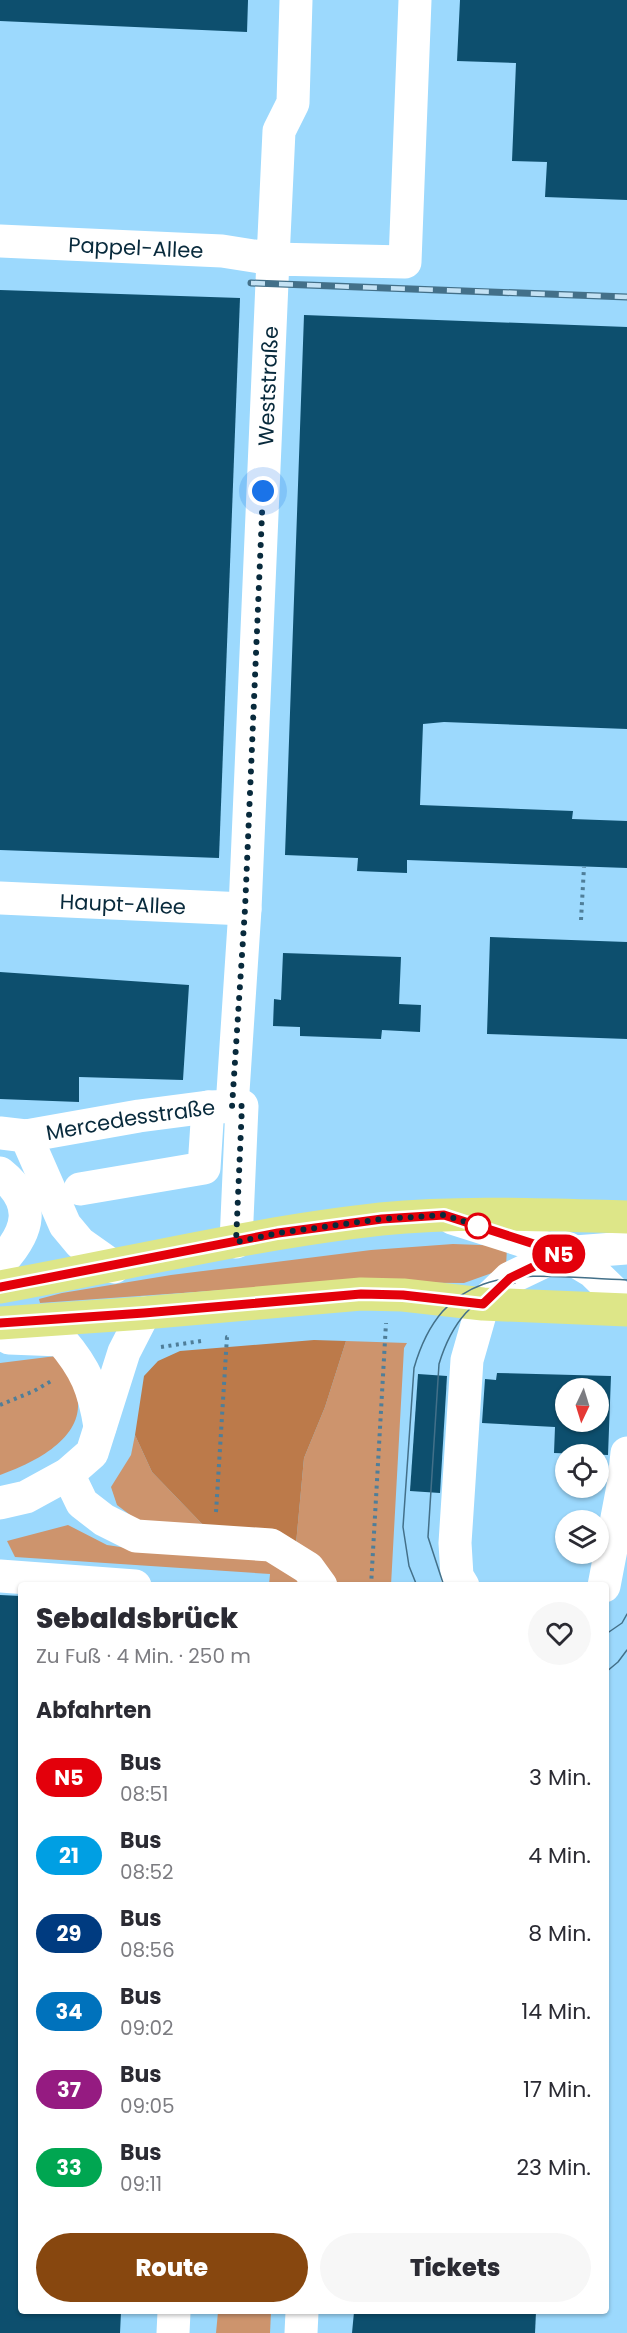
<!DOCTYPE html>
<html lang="de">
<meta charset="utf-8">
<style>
body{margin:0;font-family:Poppins,sans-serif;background:#f7f7f7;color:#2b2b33;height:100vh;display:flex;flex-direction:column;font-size:22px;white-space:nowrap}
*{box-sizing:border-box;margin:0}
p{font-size:20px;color:#7c7c81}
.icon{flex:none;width:33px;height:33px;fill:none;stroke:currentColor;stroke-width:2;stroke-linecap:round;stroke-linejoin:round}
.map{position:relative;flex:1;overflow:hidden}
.sheet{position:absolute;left:18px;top:1582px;width:591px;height:732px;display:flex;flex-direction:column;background:#fff;border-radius:6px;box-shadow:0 2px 4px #0004}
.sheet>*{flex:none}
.badge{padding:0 12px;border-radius:20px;font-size:21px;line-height:39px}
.needle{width:39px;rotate:184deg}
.controls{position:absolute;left:555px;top:1378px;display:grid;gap:12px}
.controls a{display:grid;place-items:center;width:54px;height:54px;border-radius:50%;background:#fff;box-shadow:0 2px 4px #0004;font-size:30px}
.you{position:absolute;width:30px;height:30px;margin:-15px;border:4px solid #fff;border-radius:50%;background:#1a73e8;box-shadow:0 0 0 9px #1a73e833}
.map>.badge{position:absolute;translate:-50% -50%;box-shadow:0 0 0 3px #fff}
h2{padding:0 18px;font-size:22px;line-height:54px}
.round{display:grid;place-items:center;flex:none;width:63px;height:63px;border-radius:32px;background:#f7f7f7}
.summary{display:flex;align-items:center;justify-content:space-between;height:102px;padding:0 18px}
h1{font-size:28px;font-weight:800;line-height:45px}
.button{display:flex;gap:12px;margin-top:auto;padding:12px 18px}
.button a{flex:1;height:69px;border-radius:36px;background:#87470f;color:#fff;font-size:24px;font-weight:800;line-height:69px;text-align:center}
.button a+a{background:#f7f7f7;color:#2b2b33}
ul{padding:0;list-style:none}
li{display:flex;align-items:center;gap:18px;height:78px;padding:0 18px}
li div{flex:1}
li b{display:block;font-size:22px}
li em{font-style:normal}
li .badge{min-width:66px;font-weight:700;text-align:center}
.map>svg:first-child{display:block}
</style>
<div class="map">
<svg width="627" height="2333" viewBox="0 0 627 2333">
<rect width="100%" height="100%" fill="#9cd9fd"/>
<g fill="#cd946d">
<path d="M453,1244l54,2 -1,22 -42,15 -127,-1 -297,21 -1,-4 23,-6 109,-18 200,-25z"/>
<path d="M346,1341l61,2 -3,5 -13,237h-53l-17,-23 -25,-18 8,-86 21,-51z"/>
<path d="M56,1356c8,13 21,30 22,47 2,38 -47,61 -78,72v-112z"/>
<path d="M135,1435l17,37 55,57 -69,-8 -21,-16 -6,-18 20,-32z"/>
<path d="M68,1525l39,20 40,6 122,10 35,24h-35l1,-11 -255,-17 -8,-16z"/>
<path d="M218,2312h53l-1,21h-54z"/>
</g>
<path fill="#bc7a4a" d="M314,1340l32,1 -21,66 -21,51 -8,86 -89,-15 -55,-57 -17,-37 9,-59 14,-15 22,-10z"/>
<g fill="#0d4f6e" fill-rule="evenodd">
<path d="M0,0h248l-1,32 -247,-11z"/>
<path d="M460,0h167v200l-82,-3 2,-35 -35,-1 4,-98 -59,-2z"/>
<path d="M0,290l240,8 -21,560 -219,-8z"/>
<path d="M304,315l323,12v402l-183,-7 -21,2 -3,81 153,6 -1,8 55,2v47l-220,-8v13l-50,-2 1,-13 -73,-3z"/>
<path d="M490,937l137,5v97l-140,-5z"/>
<path d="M283,953l118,4 -2,47 22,1 -1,27 -38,-2 -1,9 -81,-3v-9l-27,-1 1,-27 7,1z"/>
<path d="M0,972l189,13 -6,95 -104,-3v25l-79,-3z"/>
<path d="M497,1373l114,3 -3,79 -54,-2 1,-26 -73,-4 3,-44 11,1zM566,1389h32v33h-32z"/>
<path d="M418,1374l29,2 -7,117 -30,-2z"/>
<path d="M0,1595l21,1v716h100l-1,21h-120z"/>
<path d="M354,2312h182l-1,21h-183z"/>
</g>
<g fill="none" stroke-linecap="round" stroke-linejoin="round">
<g stroke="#4f7e99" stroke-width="4" stroke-dasharray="3 4.5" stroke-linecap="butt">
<path d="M581,920l3,-53"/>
<path d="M161,1347l40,-6"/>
<path d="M0,1405l34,-14 19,-11"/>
<path d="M216,1512l11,-175h4"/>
<path d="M371,1586l15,-263"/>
</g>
<g stroke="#fff" stroke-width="33">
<path id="s1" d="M0,241l222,10 51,8 6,-128 14,-28 3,-103"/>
<path id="s2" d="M0,898l245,11"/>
<path id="s3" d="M232,1107l13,-198 28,-650 132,3 10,-262"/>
<path id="s4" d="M0,1133l26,3 113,-20 69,-9 34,-1 -6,136"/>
<path d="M26,1136l39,89 15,18 34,24"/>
<path d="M0,1173c37,30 30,58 0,90"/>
<path d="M80,1189l124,-21 4,-61"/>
<path d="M452,1218l110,35 30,18 35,34"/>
<path d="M0,1330l9,8 52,2c25,29 33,49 39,87"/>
<path d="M68,1474l14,29 22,17 32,16 135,9 37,23 13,18"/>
<path d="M0,1503l26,-6 42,-23 24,-21 32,-101 20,-39"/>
<path d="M0,1576l135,10"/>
<path d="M463,1586l-6,-10 -2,-33 12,-183 16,-56 27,-26 52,-25 65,-5"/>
<path d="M604,1586l20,-105 3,-28"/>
<path d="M173,2333l1,-21"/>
<path d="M301,2333l1,-21"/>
</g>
<g stroke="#dde688" stroke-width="33">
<path d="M0,1287c127,-23 253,-54 381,-68 82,-8 164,-4 246,-2"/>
<path d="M0,1323l144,-10 217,-19 42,1 80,9 144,6"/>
</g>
<g stroke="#437089" stroke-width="1.5">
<path d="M417,1586l-8,-20 -6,-39 11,-159c33,-114 119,-91 213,-88"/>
<path d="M444,1586l-16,-49 11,-173c12,-40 34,-69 76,-81"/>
<path d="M606,1634l16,-11 5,-9"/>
<path d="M606,1672l12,-10 9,-12"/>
</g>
<defs>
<path id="rail" d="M251,283l376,14"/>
</defs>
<use href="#rail" stroke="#437089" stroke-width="7"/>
<use href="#rail" stroke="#c4e2f4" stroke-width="4.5" stroke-dasharray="14" stroke-linecap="butt"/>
</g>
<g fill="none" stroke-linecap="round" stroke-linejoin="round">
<defs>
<path id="line" d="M0,1287l278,-54 104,-14 62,-4 118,38 -52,25 -27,26 -80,-9 -42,-1 -217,19 -144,10"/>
</defs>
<use href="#line" stroke="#fff" stroke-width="14"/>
<use href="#line" stroke="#e3000b" stroke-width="9"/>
<path stroke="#082a3c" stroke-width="6" stroke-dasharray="0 10.8" d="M263,491l-18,418 -13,198 10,-1 -6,136 42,-9 104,-14 62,-4 43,14 -9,-3"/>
</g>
<circle fill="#fff" stroke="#e3000b" stroke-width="3" cx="478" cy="1226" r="12"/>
<g text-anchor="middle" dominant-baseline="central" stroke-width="6" stroke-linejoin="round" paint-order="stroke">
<g font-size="21" fill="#082a3c" stroke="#c4e2f4">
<text stroke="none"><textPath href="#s1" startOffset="136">Pappel-Allee</textPath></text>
<text stroke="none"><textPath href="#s3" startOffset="722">Weststraße</textPath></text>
<text stroke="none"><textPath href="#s2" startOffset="123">Haupt-Allee</textPath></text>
<text stroke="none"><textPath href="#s4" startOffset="132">Mercedesstraße</textPath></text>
</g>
</g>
</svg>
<div class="controls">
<a><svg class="needle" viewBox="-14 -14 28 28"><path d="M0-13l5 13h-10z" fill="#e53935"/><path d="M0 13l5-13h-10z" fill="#7c7c81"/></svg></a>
<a><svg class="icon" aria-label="locate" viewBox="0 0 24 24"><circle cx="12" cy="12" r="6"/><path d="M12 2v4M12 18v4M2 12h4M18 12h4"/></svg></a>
<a><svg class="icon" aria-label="layers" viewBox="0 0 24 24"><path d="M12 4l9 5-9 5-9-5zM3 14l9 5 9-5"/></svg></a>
</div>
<div class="you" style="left:263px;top:491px"></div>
<b class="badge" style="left:559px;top:1254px;background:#e3000b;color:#fff">N5</b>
<section class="sheet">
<div class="summary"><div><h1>Sebaldsbrück</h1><p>Zu Fuß · 4 Min. · 250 m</p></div><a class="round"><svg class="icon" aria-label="heart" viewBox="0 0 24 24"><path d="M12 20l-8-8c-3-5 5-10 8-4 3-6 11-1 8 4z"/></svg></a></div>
<h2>Abfahrten</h2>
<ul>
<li><span class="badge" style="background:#e3000b;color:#fff">N5</span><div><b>Bus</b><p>08:51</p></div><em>3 Min.</em></li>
<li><span class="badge" style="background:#009fe3;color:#fff">21</span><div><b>Bus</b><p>08:52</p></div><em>4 Min.</em></li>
<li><span class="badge" style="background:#003b80;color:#fff">29</span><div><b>Bus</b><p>08:56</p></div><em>8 Min.</em></li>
<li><span class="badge" style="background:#0072bc;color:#fff">34</span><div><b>Bus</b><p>09:02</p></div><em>14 Min.</em></li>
<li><span class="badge" style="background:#951b81;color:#fff">37</span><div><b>Bus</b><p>09:05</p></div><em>17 Min.</em></li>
<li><span class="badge" style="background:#00a651;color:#fff">33</span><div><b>Bus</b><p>09:11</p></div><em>23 Min.</em></li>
</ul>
<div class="button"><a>Route</a><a>Tickets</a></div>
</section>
</div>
